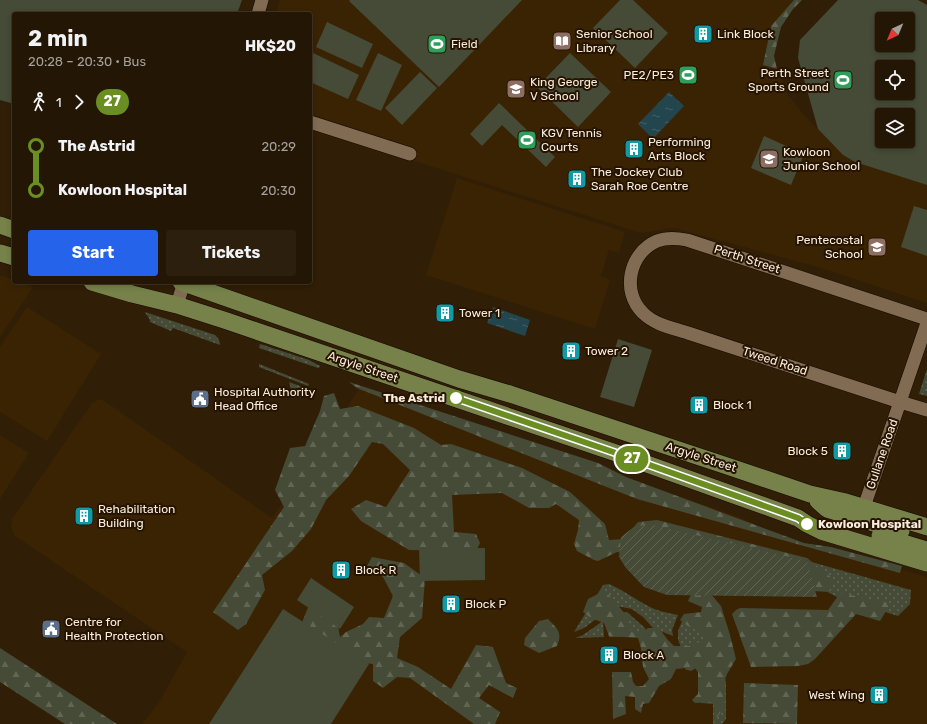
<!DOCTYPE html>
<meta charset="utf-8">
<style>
body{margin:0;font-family:Rubik,sans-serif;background:#2c1f0e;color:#f1f3f6;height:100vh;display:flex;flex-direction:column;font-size:15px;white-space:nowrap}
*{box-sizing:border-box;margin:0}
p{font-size:13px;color:#a39f9a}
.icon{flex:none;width:22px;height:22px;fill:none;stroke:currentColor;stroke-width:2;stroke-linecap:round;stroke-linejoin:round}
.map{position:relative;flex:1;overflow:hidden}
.drawer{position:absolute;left:12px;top:12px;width:300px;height:272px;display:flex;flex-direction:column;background:#241604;border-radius:4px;box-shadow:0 2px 6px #0003,0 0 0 1px #413526}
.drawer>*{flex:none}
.badge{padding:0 8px;border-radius:13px;font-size:14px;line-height:26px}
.needle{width:26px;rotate:224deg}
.controls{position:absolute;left:875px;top:12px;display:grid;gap:8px}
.controls a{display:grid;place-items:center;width:40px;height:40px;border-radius:4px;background:#241604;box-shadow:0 2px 6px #0003,0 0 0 1px #413526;font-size:20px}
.map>.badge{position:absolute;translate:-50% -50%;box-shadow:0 0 0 2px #fff}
.legs{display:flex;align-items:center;gap:6px;height:44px;padding:0 16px;font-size:13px}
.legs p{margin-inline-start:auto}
.head{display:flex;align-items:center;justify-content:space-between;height:68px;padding:0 16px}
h1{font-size:22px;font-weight:700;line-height:30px}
.cta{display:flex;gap:8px;margin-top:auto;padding:8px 16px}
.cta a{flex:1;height:46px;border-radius:4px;background:#2563eb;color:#fff;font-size:16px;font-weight:700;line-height:46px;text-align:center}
.cta a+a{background:#2c1f0e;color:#f1f3f6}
ul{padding:0 16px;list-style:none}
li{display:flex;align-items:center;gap:14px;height:44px;font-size:15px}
li i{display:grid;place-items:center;width:6px;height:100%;margin:0 5px;background:currentColor}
li i::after{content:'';width:10px;height:10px;margin:-5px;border:3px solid;border-radius:50%;background:#241604}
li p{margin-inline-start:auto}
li:first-child i{background:linear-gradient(#0000 50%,currentColor 0)}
li:last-child i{background:linear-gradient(currentColor 50%,#0000 0)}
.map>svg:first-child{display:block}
</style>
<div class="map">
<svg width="927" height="724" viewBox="0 0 927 724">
<defs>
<pattern id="grass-dots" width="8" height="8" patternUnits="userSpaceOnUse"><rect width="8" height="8" fill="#454b36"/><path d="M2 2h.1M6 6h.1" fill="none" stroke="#616553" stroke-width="1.8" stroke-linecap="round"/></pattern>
<pattern id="forest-firs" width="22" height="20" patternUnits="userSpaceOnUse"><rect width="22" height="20" fill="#454b36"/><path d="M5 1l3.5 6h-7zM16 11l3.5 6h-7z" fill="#616553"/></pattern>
<pattern id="garden-furrows" width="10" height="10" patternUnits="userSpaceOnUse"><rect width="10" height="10" fill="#454b36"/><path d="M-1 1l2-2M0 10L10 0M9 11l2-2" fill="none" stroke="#616553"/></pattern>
<pattern id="water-ripples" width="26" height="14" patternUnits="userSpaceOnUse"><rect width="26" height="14" fill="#23454e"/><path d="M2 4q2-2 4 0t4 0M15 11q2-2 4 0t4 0" fill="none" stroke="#446067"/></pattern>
</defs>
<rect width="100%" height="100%" fill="#301e06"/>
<g fill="#3a2303">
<path d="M280,0h514l-23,26 -8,39 14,4 9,23 17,22 40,41 12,7 72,23v118l-106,-35 -147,-40 -33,5 -233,-74 4,-12 -102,-33v-100h-34z"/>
<path d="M457,178l168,54 -6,21 -10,-3 -8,26 9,4 -15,49 -169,-54z"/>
<path d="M0,275l14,5v2h5l14,5 -33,50z"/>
<path d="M27,307l74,47 -54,87 -47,-29v-65z"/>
<path d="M361,386l381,132 26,13 31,13 32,4 96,29v147h-785l16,-20 29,-52 -172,-116 -4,-8 1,-9 80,-116 6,-3h5l169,118z"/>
<path d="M0,435l29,18 -29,46z"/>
</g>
<g fill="url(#grass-dots)">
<path d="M145,312l70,23c3,3 5,5 5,10l-47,-17 -2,3 -21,-9c0,-4 -3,-6 -5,-10z"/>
<path d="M260,344l49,16 11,6v1l-2,1 -59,-20z"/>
<path d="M259,364l50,20 -1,2 -49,-19z"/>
<path d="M927,369v27l-8,-2z"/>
<path d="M289,382l19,7c-2,5 -4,7 -8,9l-1,-1 2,-3 1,-3 -3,-3h-3l-2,2 -1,3 1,2 -1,1z"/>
<path d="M808,561l103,29 -1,14 -12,12 -61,-19 -23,-12z"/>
<path d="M609,584c14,6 26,15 39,22 9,5 20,7 30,9l-6,15 1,6 -20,-8 -10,-11 -11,-8 -15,-3 -6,2 -27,20 -10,4 29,-47z"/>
<path d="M627,612l18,16 2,8 -38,1 -2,-19 8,-5z"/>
<path d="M685,614h22l14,43h-37l-6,-18v-8z"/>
<path d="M603,621l1,16 -29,1 8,-3z"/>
<path d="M686,662h36l4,21v36l-4,5h-9v-20l-11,-1 -2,-8 -1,-29 -8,5 -6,-2z"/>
</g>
<g fill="url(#forest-firs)">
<path d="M794,0h8l-9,9 -12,18 -7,29 3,13 -14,-4 8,-39z"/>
<path d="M349,382l249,81 28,14 178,66 27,4 71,19 -2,7 -263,-74 -280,-111z"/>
<path d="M334,393l6,16 18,-3 56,22 27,17 10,-1 71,24 48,24 35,32 4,16 15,-1 14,-17 19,-2 150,38 26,21 -4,13 -68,-4 -131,-34 -13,-2 -19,9 -4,-1 -17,-9 -3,-7 4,-14 1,-10 -23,-16 -7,4h-20l-27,-15 -50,2 2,37 22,2 4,9 -4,8 -67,-1 -48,-29 -10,-12 15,-9 20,7 24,-37 -27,-26 -11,-2 -23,34 -23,24 -15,29 -19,22 -30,24 3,15 -19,34 -8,6 -25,-18 71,-105 -9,-17 15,-42 15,-2 15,-35 4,-15z"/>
<path d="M372,557l32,6 21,15 -3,40 -22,19 -3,21 21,9 33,22 25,-44 17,2 13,36 11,5 -4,10 -24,-13 -10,13 21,14 -5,12h-21l-64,-46 -13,-1 -14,11 -10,-7v-17l-37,-4 -35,-35 8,-20 28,16 3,16 6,-5 17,-8 6,-7 15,1 9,-22 -10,-19 -16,-11z"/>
<path d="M602,592l7,3 18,21 4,16 10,2 7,-6h11l8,11 7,7h18l13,-7 -4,-9 -13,-4 -8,-6 4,-6 17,-2 1,-5 -14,-6 4,-9 18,1 11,13 9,29 6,24 -9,15 -4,11v23l-9,15v-21l-19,1 -3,-3 6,-6v-22l-4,-5 -18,2 -5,10 -12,7 -10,17 -6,1 -2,9 -6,-4v-12l-10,-1 1,18 -13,5 -1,-47h19l2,10 3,4h7l6,-7 -6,-12 -2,-19 -3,-10 -29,-2 -5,-13 -13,-5 -8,-6 5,-13z"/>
<path d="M840,593l51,10 -11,18 -24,-7 -41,45 -7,5 -10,2 -47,1 -19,-53 4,-4 4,-2 88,2z"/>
<path d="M548,619c9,9 15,14 9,27l-18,7 -15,-8 1,-7 14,-17z"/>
<path d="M0,648l117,76h-52l-65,-42z"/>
<path d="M744,683l54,2 -1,39 -54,-1z"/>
</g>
<path fill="url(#garden-furrows)" d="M649,524l158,37 10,36 -150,-2 -23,-8 -18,-19 -7,-11 2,-20 13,-10z"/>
<g fill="#454b36" fill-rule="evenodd">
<path d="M0,0h242l-5,14h-223v90l-14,-4z"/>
<path d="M350,0h172l-83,87 -90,-86z"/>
<path d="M620,0h13l35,33 -33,35 -42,-40z"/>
<path d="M838,0h80l9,5v180l-72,-23 -12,-7 -25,-26 -20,-71 2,-18zM882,19h26v26h-26zM882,67h26v26h-26zM882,115h26v26h-26z"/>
<path d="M327,22l46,22 -11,24 -46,-21z"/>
<path d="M313,53l46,22 -11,24 -38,-17v-23z"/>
<path d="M378,53l24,12 -21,46 -25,-11z"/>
<path d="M570,53l41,39 -33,35 -41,-40z"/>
<path d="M420,72l17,16 -35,37 -17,-17z"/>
<path d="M499,103l56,54 -9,10 -44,-42 -20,21 -12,-12z"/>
<path d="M764,136l40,18 -13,31 -40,-17z"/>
<path d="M914,206l13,4v46l-26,-9z"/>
<path d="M618,339l34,11 -18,57 -34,-10z"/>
<path d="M485,548v32l-65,1 -1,-32z"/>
<path d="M311,578l43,29 -14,22 -43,-29z"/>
<path d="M283,609l86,55 -38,60h-122z"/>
</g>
<g fill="url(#water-ripples)">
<path d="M669,92l15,14 -31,33 -15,-15z"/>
<path d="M493,307l37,13 -5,16 -38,-13z"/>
</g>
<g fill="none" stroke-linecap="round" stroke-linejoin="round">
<defs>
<g id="minor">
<path d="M258,14l4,-14"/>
<path d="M310,122l100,32"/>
<path d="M177,305l7,-23"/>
<path d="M927,319l-240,-79c-10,-2 -20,-3 -30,1 -28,12 -36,51 -14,72 12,12 30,15 45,20l212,69 27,8"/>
<path d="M864,507l63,-184"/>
</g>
<g id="major">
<path d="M0,225l14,5"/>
<path d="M0,253l14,4"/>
<path d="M92,282l40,12 45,11 47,15 392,133 157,56 25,9 9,6 14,7 106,32"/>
<path d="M181,282l278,97 51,15 217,72 83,28 36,8 81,25"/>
<path d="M818,501l9,8 74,22"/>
<path d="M880,536l47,14"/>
</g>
</defs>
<use href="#minor" stroke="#170700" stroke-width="14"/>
<use href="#major" stroke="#170700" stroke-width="18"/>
<use href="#minor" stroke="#816b52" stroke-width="13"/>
<use href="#major" stroke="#76824a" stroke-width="17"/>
</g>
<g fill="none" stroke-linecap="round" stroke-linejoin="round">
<defs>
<path id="line-1" d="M456,398l160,55 157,56 25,9 9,6"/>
</defs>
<use href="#line-1" stroke="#fff" stroke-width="9"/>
<use href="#line-1" stroke="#6b8e23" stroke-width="6"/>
</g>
<defs>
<symbol id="building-square" viewBox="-11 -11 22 22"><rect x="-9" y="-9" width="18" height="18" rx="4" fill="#0f9aa8" stroke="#261400"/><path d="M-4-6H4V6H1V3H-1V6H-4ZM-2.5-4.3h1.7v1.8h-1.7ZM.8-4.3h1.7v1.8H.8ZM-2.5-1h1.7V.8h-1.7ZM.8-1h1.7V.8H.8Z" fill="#fff"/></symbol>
<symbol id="library-square" viewBox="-11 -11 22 22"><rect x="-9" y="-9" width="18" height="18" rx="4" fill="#8d6e63" stroke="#261400"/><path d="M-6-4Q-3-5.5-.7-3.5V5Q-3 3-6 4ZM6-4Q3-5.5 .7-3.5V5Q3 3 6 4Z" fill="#fff"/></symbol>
<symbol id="stadium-square" viewBox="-11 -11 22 22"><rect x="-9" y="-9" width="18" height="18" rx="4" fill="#2e9e5b" stroke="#261400"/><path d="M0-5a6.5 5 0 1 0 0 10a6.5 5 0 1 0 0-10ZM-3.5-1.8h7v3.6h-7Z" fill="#fff"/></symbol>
<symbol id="school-square" viewBox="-11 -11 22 22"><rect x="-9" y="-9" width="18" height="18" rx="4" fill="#8d6e63" stroke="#261400"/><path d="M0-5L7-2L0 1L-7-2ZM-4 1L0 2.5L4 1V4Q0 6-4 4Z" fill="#fff"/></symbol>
<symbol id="civic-square" viewBox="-11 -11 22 22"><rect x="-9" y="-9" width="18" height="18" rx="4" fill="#5c6f8a" stroke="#261400"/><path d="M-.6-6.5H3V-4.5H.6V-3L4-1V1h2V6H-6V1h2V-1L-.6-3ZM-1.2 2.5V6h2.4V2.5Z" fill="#fff"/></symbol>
</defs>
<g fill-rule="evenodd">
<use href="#building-square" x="692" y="23" width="22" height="22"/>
<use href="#library-square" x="551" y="30" width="22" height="22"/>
<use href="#stadium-square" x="426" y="33" width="22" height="22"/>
<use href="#stadium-square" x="677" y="64" width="22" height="22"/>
<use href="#stadium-square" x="832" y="69" width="22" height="22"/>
<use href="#school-square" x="505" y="78" width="22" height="22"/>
<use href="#stadium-square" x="516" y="129" width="22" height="22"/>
<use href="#building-square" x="623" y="138" width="22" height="22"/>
<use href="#school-square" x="758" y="148" width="22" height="22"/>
<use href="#building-square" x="566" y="168" width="22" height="22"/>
<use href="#school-square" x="866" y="236" width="22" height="22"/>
<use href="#building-square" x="434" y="302" width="22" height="22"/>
<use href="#building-square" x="560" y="340" width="22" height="22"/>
<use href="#civic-square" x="189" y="388" width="22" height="22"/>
<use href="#building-square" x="688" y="394" width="22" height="22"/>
<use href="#building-square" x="831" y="440" width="22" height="22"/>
<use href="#building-square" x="73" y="505" width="22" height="22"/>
<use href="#building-square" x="330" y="559" width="22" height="22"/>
<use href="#building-square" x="440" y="593" width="22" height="22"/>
<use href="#civic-square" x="40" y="618" width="22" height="22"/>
<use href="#building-square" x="598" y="644" width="22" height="22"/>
<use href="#building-square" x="868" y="684" width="22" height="22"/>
</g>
<g fill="#fff" stroke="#6b8e23" stroke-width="2">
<circle cx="456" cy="398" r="7"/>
<circle cx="807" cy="524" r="7"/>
</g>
<g text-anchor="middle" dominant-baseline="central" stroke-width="4" stroke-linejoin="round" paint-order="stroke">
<g font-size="12" fill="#f9edde" stroke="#261400" text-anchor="start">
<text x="576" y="34">Senior School<tspan x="576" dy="14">Library</tspan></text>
<text x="717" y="34">Link Block</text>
<text x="451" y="44">Field</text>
<text x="829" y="73" text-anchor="end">Perth Street<tspan x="829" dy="14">Sports Ground</tspan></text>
<text x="674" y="75" text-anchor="end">PE2/PE3</text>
<text x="530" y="82">King George<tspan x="530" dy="14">V School</tspan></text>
<text x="541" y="133">KGV Tennis<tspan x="541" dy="14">Courts</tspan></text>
<text x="648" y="142">Performing<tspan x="648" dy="14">Arts Block</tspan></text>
<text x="783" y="152">Kowloon<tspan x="783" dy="14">Junior School</tspan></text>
<text x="591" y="172">The Jockey Club<tspan x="591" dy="14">Sarah Roe Centre</tspan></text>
<text x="863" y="240" text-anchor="end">Pentecostal<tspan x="863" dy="14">School</tspan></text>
<text x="459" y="313">Tower 1</text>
<text x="585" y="351">Tower 2</text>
<text x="214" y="392">Hospital Authority<tspan x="214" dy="14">Head Office</tspan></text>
<text x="713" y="405">Block 1</text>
<text x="828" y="451" text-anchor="end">Block 5</text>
<text x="98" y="509">Rehabilitation<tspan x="98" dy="14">Building</tspan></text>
<text x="355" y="570">Block R</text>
<text x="465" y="604">Block P</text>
<text x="65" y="622">Centre for<tspan x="65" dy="14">Health Protection</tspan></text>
<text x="623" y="655">Block A</text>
<text x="865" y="695" text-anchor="end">West Wing</text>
</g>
<g font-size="12" fill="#f9edde" stroke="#261400">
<text transform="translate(747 259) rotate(18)">Perth Street</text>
<text transform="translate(775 361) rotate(18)">Tweed Road</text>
<text transform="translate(363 367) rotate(19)">Argyle Street</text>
<text transform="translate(882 454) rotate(-71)">Gullane Road</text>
<text transform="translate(701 457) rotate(18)">Argyle Street</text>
</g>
<g font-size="12" font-weight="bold" fill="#f9edde" stroke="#261400" text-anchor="end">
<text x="445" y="398">The Astrid</text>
<text x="818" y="524" text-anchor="start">Kowloon Hospital</text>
</g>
</g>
</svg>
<div class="controls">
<a><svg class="needle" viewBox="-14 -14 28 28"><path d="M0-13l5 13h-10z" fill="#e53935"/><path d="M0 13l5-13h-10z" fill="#a39f9a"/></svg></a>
<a><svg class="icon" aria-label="locate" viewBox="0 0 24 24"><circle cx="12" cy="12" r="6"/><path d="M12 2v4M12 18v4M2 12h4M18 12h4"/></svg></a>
<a><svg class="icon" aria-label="layers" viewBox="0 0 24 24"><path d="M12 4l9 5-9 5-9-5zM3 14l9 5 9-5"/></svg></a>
</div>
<b class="badge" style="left:632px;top:459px;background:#6b8e23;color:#fff">27</b>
<section class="drawer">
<div class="head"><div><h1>2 min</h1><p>20:28 – 20:30 · Bus</p></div><b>HK$20</b></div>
<div class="legs"><svg class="icon" aria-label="walk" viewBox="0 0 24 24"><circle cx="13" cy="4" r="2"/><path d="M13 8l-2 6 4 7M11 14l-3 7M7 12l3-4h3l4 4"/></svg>1<svg class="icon" aria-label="forward" viewBox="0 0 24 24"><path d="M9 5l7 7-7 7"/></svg><b class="badge" style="background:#6b8e23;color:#fff">27</b></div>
<ul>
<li><i style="color:#6b8e23"></i><b>The Astrid</b><p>20:29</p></li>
<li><i style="color:#6b8e23"></i><b>Kowloon Hospital</b><p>20:30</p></li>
</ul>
<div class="cta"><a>Start</a><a>Tickets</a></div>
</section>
</div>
